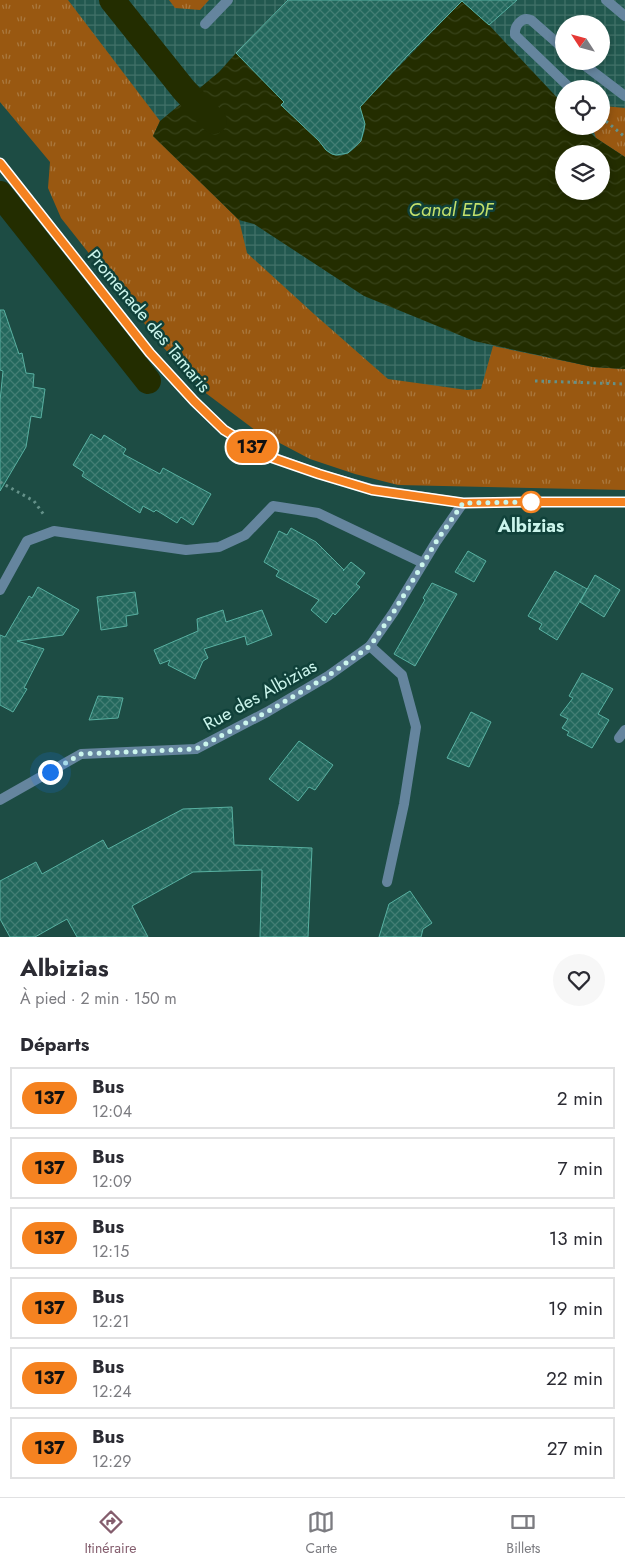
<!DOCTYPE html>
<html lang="fr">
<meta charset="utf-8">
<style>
body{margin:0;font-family:Jost,sans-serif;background:#f7f7f7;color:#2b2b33;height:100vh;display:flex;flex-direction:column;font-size:19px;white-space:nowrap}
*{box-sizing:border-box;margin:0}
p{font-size:16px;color:#7c7c81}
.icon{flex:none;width:28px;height:28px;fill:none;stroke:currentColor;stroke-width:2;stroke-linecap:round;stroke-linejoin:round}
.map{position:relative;height:937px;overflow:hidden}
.details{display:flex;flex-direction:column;background:#fff;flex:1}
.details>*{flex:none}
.badge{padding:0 10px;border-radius:16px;font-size:18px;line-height:32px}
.needle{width:32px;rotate:306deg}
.fabs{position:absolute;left:555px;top:15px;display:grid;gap:10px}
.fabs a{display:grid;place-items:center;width:55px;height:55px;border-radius:50%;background:#fff;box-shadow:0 2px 8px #0003;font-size:25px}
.you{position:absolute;width:25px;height:25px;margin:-12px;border:4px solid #fff;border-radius:50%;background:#1a73e8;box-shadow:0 0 0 8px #1a73e833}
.map>.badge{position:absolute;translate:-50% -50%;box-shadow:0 0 0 2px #fff}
h2{padding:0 20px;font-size:19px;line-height:45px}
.round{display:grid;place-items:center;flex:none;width:52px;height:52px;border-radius:26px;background:#f7f7f7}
.summary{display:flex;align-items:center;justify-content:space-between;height:85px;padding:0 20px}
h1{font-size:24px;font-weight:700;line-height:38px}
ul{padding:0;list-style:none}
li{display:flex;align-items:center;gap:15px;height:62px;margin:0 10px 8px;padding:0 10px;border:2px solid #e1e1e2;border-radius:0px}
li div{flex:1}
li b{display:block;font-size:19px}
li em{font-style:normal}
li .badge{min-width:55px;font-weight:700;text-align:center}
.tab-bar{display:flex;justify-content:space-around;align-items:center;height:70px;border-top:1px solid #e1e1e2;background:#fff;font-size:14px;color:#7c7c81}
.tab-bar a{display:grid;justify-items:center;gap:2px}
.tab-bar .selected{color:#845d6d}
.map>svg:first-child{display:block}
</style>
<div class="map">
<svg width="625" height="937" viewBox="0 0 625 937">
<defs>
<pattern id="industrial-grid" width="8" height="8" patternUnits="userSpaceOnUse" patternTransform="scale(1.25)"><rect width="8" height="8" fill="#22584f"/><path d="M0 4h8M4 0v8" fill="none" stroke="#417168"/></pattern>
<pattern id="grass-tufts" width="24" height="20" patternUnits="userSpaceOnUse" patternTransform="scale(1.25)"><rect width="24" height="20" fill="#995811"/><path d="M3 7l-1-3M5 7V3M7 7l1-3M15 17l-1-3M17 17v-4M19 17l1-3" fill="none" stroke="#aa793f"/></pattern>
<pattern id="water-waves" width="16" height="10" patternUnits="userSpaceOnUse" patternTransform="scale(1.25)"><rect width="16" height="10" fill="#232d00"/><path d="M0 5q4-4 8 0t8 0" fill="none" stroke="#374219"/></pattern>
<pattern id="building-cross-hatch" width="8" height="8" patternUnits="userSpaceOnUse" patternTransform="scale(1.25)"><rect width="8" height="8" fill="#23685d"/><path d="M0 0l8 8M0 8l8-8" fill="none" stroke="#427e74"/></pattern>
</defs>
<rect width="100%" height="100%" fill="#1d4c44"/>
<path fill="url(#industrial-grid)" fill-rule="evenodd" d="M0,0h625v306l-130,157 -452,-311 -43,-50zM564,24h37v37h-37zM564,89h37v37h-37zM564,154h37v37h-37z"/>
<g fill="url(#grass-tufts)">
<path d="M0,0h68l92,121 -7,15 86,84 8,33 67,61 74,65 79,11 14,-1 12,-43 100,21 32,2v121l-227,-5 -43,-11 -45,-15 -55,-29 -52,-39 -40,-44 -102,-129 -13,-30 2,-26 -50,-60z"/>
<path d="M169,0h40l-9,10 -25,-2z"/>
<path d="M604,106l21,2v49l-29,-19 -4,-12h9v-18z"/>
</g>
<path fill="url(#water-waves)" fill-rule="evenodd" d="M462,1l27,24 75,80v21h20l12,12 29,19v212l-32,-2 -119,-26 -110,-45 -110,-72 -15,-4 -86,-84 7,-15 59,-49 17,-19 48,49 -3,3c12,12 25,23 37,35 4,4 7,11 13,14 17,8 36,-15 34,-31 0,-5 -6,-9 -8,-13zM564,154h37v37h-37z"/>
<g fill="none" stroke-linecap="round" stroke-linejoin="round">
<g stroke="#232d00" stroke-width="26">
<path d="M112,0l72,90 30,31"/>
<path d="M0,194l148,187"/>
</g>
</g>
<g fill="url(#building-cross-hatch)" stroke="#58b0a1">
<path d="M288,0h229l-28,25 -27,-24 -55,55 -47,51 5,17 -4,17 -13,12 -12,2 -4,-1 -6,-4 -7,-9 -38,-36 3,-3 -48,-49z"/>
<path d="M0,310h4l15,44 3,-1 4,20 8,1 -1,13 12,2 -4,29 -10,-2 -5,31 -26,44v-90l3,-30 -3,-1z"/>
<path d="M91,434l10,6 3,-5 22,14 -3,5 37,20 3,-6 48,26 -18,31 -12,-8 -4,6 -21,-13 -2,2 -11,-6 -3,7 -58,-37 2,-4 -11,-7z"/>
<path d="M291,528l25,14 28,28 -1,1 8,-9 14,11 -9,11 4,3 -25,28 -2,-2 -7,10 -15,-13 8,-10 -43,-24 3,-5 -15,-9 15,-31 8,4z"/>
<path d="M468,551l18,10 -12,21 -19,-10z"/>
<path d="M555,571l32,18 -30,51 -18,-11 3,-5 -14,-8z"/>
<path d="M595,575l25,15 -16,27 -24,-15z"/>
<path d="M432,583l25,11 -42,72 -21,-12 31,-54 -2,-2z"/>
<path d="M38,587l41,23 -16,25 -46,6 27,8 -20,39 3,1 -14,23 -13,-7v-70l5,2 24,-41 3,2z"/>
<path d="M135,592l3,22 -12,2 1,10 -26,4 -4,-33z"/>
<path d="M223,610l3,12 36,-12 10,25 -25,10 -2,-9 -41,13 4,9 -5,3 -8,18 -27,-14 2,-5 -10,4 -6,-14 44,-19 -1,-12z"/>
<path d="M582,673l31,16 -15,25 11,6 -17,28 -25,-13 2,-3 -7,-4 6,-9 -8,-4 13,-17 -4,-2z"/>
<path d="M98,696l25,2 -5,20 -29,2z"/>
<path d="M471,712l20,10 -22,45 -22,-9z"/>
<path d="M299,741l34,24 -18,25 -6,-3 -11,14 -29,-22z"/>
<path d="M232,807l2,38 78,3 -4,89h-48l2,-67 -69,2 -61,34 16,31h-71l-10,-18 -32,18h-25l-10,-18v-38l36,-19 6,12 61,-34 5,9 75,-40z"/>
<path d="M410,891l22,32 -9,6 -2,8h-42l10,-33z"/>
</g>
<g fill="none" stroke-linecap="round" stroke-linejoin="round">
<g stroke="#649189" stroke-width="3" stroke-dasharray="2.5 4" stroke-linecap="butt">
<path d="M601,117l24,20"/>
<path d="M535,381l90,3"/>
<path d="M0,482l34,19 10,14"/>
</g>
<g stroke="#65859e" stroke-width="10">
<path d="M606,0l19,16"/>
<path d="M205,24l23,-24"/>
<path d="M564,49l-33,-29c-9,-4 -17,6 -16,15l56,54"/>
<path d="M579,61l46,35"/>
<path d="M370,646l32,29 14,52 -12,77 -17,78"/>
<path d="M619,738l6,-8"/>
</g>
<g stroke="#65859e" stroke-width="10">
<path d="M0,163l150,190 44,48 30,29 43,25 52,19 53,15 91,14 66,-1h96"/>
<path d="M0,590l27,-49 27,-10 132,19 33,-3 26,-12 28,-29 45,7 105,50"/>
<path d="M0,800l81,-46 115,-5 71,-37 61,-36 42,-30 23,-33 43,-71 27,-39"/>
</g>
</g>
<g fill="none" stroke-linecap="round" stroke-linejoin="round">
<defs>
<path id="line" d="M0,163l150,190 44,48 30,29 43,26 52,18 53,16 91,13 66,-1h96"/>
</defs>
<use href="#line" stroke="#fff" stroke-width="11"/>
<use href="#line" stroke="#f58220" stroke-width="8"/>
<path stroke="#cbf5ec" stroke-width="5" stroke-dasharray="0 9" d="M50,772l31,-18 115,-5 71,-37 61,-36 42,-30 23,-33 43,-71 27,-39 68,-1"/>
</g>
<circle fill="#fff" stroke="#f58220" stroke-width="2.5" cx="531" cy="502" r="10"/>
<g text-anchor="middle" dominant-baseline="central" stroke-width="5" stroke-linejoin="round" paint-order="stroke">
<g font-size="18" fill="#cbf5ec" stroke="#10413a">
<text transform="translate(149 321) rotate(50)">Promenade des Tamaris</text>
<text transform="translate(260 695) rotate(-29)">Rue des Albizias</text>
</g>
<g font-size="18" font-weight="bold" fill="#cbf5ec" stroke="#10413a">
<text x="531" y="526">Albizias</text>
</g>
<g font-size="19" font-style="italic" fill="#c3e06b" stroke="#10413a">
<text x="451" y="209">Canal EDF</text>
</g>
</g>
</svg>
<div class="fabs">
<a><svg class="needle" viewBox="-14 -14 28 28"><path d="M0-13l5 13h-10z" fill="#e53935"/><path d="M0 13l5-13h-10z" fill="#7c7c81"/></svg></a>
<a><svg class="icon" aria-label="locate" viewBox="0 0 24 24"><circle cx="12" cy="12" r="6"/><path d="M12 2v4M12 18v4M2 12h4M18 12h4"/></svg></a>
<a><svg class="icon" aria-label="layers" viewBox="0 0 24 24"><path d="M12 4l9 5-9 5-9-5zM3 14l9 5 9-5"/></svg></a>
</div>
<div class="you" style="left:50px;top:772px"></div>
<b class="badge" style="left:252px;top:447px;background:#f58220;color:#111">137</b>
</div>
<section class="details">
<div class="summary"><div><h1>Albizias</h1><p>À pied · 2 min · 150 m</p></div><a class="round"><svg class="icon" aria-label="heart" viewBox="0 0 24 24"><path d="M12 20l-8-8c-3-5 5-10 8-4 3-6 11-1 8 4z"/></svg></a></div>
<h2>Départs</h2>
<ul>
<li><span class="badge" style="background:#f58220;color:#111">137</span><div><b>Bus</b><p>12:04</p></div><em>2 min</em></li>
<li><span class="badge" style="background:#f58220;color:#111">137</span><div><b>Bus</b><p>12:09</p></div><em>7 min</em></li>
<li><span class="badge" style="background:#f58220;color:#111">137</span><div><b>Bus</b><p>12:15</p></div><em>13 min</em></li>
<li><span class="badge" style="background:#f58220;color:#111">137</span><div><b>Bus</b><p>12:21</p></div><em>19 min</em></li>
<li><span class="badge" style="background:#f58220;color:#111">137</span><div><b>Bus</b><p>12:24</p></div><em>22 min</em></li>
<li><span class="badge" style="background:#f58220;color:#111">137</span><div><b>Bus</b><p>12:29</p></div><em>27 min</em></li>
</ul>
</section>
<nav class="tab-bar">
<a class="selected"><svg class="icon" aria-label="directions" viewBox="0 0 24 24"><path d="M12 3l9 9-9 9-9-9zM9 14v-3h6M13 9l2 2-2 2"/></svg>Itinéraire</a>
<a><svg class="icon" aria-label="map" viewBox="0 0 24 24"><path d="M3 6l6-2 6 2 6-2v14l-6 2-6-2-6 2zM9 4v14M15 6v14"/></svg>Carte</a>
<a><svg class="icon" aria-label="tickets" viewBox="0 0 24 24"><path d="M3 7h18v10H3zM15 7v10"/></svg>Billets</a>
</nav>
